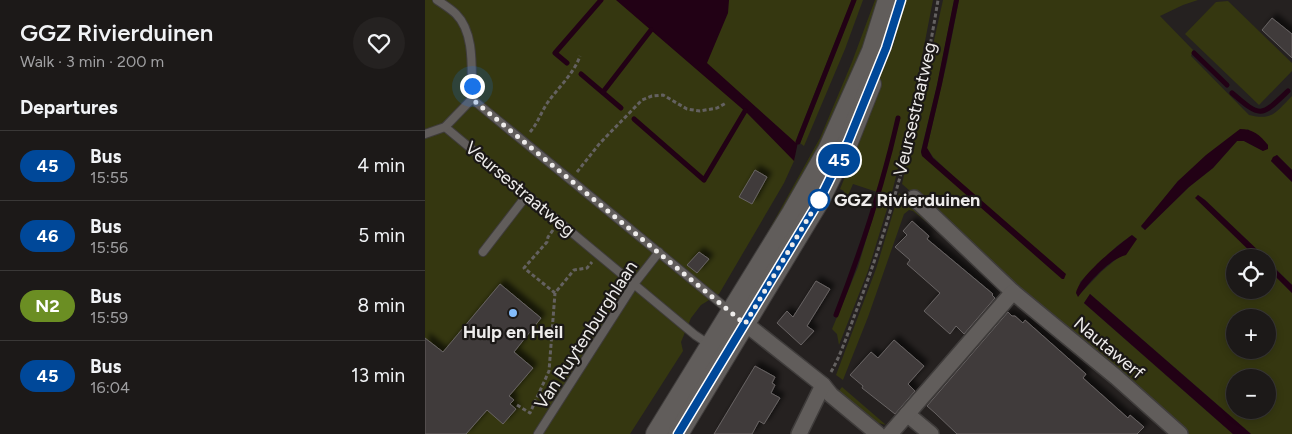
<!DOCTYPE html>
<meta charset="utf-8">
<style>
body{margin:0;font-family:Figtree,sans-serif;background:#252221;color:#f1f3f6;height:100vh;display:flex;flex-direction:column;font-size:19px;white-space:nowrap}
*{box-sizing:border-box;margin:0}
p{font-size:16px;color:#a0a0a2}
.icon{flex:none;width:28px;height:28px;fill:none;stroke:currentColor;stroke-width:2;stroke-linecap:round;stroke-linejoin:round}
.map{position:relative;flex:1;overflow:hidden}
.details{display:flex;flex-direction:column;background:#1c1918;width:425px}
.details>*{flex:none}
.badge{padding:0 10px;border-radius:16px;font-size:18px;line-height:32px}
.tools{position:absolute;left:801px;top:249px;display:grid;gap:10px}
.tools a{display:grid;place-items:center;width:50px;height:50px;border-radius:50%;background:#1c1918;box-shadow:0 2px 8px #0003,0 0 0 1px #3a3837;font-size:25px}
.you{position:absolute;width:25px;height:25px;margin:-12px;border:4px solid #fff;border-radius:50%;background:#1a73e8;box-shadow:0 0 0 8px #1a73e833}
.map>.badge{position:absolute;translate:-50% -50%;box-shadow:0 0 0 2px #fff}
h2{padding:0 20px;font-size:19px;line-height:45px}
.round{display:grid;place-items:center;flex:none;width:52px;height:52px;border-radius:26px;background:#252221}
.overview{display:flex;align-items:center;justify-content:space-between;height:85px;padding:0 20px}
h1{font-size:24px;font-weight:600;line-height:38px}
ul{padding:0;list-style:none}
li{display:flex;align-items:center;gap:15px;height:70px;padding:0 20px;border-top:1px solid #3a3837}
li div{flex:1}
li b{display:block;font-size:19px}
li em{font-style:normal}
li .badge{min-width:55px;font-weight:700;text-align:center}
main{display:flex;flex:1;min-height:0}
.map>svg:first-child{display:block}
</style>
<main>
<section class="details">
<div class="overview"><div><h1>GGZ Rivierduinen</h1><p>Walk · 3 min · 200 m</p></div><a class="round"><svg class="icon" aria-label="heart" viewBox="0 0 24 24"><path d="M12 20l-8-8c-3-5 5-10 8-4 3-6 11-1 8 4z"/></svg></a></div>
<h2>Departures</h2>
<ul>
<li><span class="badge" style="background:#004899;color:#fff">45</span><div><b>Bus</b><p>15:55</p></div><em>4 min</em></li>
<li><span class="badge" style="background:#004899;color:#fff">46</span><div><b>Bus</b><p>15:56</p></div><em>5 min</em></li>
<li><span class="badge" style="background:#6b8e23;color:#fff">N2</span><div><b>Bus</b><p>15:59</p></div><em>8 min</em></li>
<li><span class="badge" style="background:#004899;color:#fff">45</span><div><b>Bus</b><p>16:04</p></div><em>13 min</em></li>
</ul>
</section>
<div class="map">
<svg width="867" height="434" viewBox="0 0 867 434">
<defs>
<filter id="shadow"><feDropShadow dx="4.5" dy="-4.5" stdDeviation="2.5" flood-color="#0009"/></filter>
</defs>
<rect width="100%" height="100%" fill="#252120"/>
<g fill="#353710" fill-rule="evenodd">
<path d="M0,0h427l-54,135 -4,26 -10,22 -65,111 -18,11 -10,13 -10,24 2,9 -53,83h-205z"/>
<path d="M431,0h7l-18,49 -41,97 -4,-3z"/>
<path d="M450,0h7l-11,31 -46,110 -91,152 86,-155 32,-76z"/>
<path d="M481,0h27l-26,134 -16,62 -23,75 -29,74 -2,-11 -5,-5 26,-62 22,-74 -27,-9 -9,21 -4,-2 4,-12 -4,-2 19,-46 17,-56 17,-41z"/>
<path d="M518,0h11l-17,85 -16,66 1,4 140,124 -129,-122 -6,-9 20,-86 12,-62h239l-15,5 -23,11 33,34 -2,6 58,59c24,6 27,-3 43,-19v74l-15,-15 -6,6 21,21v103l-24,-24 -1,-3 -2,-1 -60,-57 -7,-5 -2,3 60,59 -21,1v32h32l1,-21 24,24v141h-41l-161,-140 -6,9 149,131h-45l-286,-250zM823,129l15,22 -19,-10h-7l-24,27 -24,19 -44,43 -4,-3 37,-46zM707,235l-12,21 -18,15 -24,25 2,-14 37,-36zM810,318h32v32h-32zM810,378h32v32h-32z"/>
<path d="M803,1l64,62v8l-33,34 -74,-71 31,-32z"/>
<path d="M474,193l41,35 -3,3 -24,-20 -4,-1 -5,4 -36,103 -25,63 -7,-5 40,-106z"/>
<path d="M417,387l44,38 -11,-3 -37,-30z"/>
</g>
<g fill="#220115">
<path d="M191,0h113l-1,13 -21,50 89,80 2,-1 -4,19 -47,-48z"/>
<path d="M529,0h5l-17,84 -15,64 6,10 133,116 -2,5h-2l-140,-123 -1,-4 16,-67z"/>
<path d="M815,129c13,0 20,6 28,16v4l-5,2 -19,-10h-7l-24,27 -24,19 -44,43 -4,-4 37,-45 28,-26z"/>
<path d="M852,155l15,15v12l-21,-21 2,-4z"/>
<path d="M773,195l7,5 60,57h-9l-61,-59z"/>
<path d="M707,235l5,4 -11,16c-17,4 -37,28 -48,42l-2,-4c4,-18 41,-47 56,-58z"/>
<path d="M842,261l25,24v8l-24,-24z"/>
<path d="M665,294l161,140h-18l-149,-131z"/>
</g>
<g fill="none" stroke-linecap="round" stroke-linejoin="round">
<g stroke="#220115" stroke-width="5">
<path d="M769,53l33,32"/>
<path d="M142,63l-12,-10 46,-53"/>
<path d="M156,74l40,34"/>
<path d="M178,92l48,-62"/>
<path d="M807,93c29,25 29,24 56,-2"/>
<path d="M209,119l70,61 41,-69"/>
<path d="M373,142l56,-142"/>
<path d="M411,315c25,-64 47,-130 62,-197"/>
</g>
</g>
<g fill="#3f3b3b" stroke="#686363" filter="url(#shadow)">
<path d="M847,18l20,16v24l-30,-28z"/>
<path d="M330,170l12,7 -15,27 -13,-7z"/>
<path d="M487,221l17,15 -2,3 66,55 -1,1 3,3 -31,36 -8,-8 -6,8 -26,-23 16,-18 -33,-29 3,-4 -15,-13 12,-12 -4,-4z"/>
<path d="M274,252l10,7 -12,14 -10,-8z"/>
<path d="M391,281l14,8 -23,37 7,5 -13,14 -24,-22 10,-12 6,6z"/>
<path d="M75,284l41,34 -27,34 19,16 -24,28 5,4 -4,4 6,5 -13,15 -16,-14 -21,24h-41v-96l18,14z"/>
<path d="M583,312l4,4h3l8,7 2,-3 61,54 -3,4 45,40 2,-3 14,12 -7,7h-180l-22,-21 -8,-7z"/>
<path d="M469,340l30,26 -16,18 7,7 -20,23 -33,-26 1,-2 -13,-11 21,-23 7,6z"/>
<path d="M330,366l20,11 -3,6 3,2 -4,8 9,5 -16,26 -5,-3 -7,13h-38z"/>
</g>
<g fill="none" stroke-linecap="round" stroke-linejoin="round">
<defs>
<g id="lane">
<path d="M12,0c6,4 14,9 19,14 20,20 15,59 16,85l258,212"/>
<path d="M20,127l250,208 15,10"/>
<path d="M0,134l20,-7 27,-28"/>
<path d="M58,252l44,-57"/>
<path d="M113,434l96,-150 25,-32"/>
</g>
<g id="street">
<path d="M489,198l99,94"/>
<path d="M312,317l86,68 8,10 47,39"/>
<path d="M482,414l24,20"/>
<path d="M374,434l24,-49"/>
<path d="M465,434l123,-142 103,85 64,57"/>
</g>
<g id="secondary">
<path d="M231,434l136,-221 36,-63 44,-99 16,-51"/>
<path d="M253,434l141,-233 29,-59 23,-58"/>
</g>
</defs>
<use href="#lane" stroke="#3f3c3b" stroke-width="10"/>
<use href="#street" stroke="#3f3c3b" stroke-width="18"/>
<use href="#secondary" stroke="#3f3c3b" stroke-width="22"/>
<g stroke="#646160" stroke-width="3" stroke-dasharray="4 2.5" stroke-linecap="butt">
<path d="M105,132c8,-9 11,-20 18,-30 11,-15 26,-29 32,-46"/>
<path d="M152,172l23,-29 42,-43 10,-4 11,-1 24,14 13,2 17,-3 9,-5"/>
<path d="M128,230l-5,7 -1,5 -23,26 31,25 19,-23 13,-2 5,-6"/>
<path d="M406,372c11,-19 18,-43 26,-63 38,-99 64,-204 81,-309"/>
<path d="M124,398l-10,-5 10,-22 6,-78"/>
<path d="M92,405l13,8 9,-20"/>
</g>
<use href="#lane" stroke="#615d5b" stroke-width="8"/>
<use href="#street" stroke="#615d5b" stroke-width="15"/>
<use href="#secondary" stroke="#615d5b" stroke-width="20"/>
</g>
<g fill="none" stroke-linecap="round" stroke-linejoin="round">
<defs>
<path id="line" d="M253,434l141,-233 29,-59 38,-94 15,-48"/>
</defs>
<use href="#line" stroke="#fff" stroke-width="11"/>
<use href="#line" stroke="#004899" stroke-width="8"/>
<path stroke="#eeeceb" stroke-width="5" stroke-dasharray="0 9" d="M47,86v13l273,225 74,-124"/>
</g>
<circle fill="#fff" stroke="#004899" stroke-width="2.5" cx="394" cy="200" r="10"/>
<circle fill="#83bcfb" stroke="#1b1816" stroke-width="2" cx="88" cy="313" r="5"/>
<g text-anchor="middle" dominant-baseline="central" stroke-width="4.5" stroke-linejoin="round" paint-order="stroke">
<g font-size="18" fill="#eeeceb" stroke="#1b1816">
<text transform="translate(490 109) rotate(-77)">Veursestraatweg</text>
<text transform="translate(95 189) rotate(40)">Veursestraatweg</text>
<text transform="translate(161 335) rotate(-57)">Van Ruytenburghlaan</text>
<text transform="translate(684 348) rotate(40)">Nautawerf</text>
</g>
<g font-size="18" font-weight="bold" fill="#eeeceb" stroke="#1b1816" text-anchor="start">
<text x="409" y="200">GGZ Rivierduinen</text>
</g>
<g font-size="18" font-weight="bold" fill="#eeeceb" stroke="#1b1816">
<text x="88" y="332">Hulp en Heil</text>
</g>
</g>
</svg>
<div class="tools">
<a><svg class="icon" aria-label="locate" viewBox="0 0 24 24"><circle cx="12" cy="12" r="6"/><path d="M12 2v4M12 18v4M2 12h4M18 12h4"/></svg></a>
<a>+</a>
<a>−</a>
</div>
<div class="you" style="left:47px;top:86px"></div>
<b class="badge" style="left:414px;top:160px;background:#004899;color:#fff">45</b>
</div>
</main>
